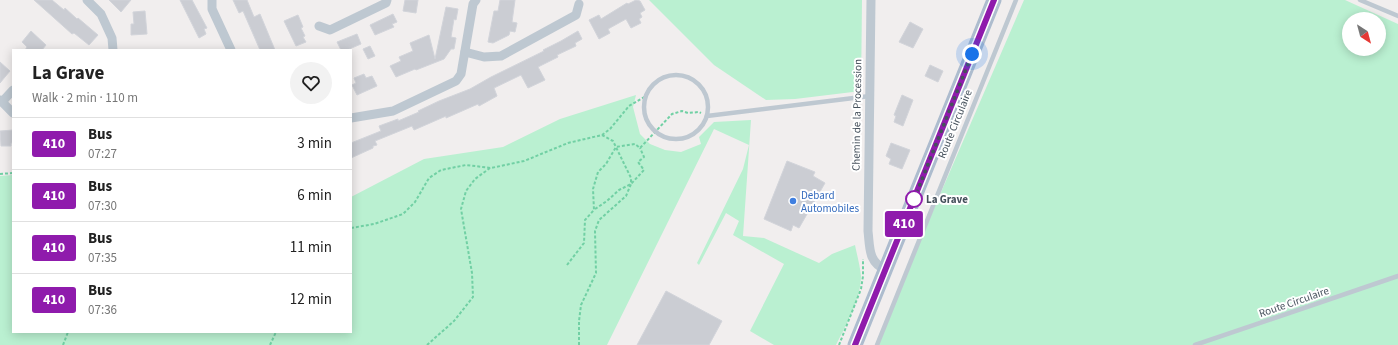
<!DOCTYPE html>
<meta charset="utf-8">
<style>
body{margin:0;font-family:"Source Sans 3",sans-serif;background:#f2f2f2;color:#222;height:100vh;display:flex;flex-direction:column;font-size:15px;white-space:nowrap}
*{box-sizing:border-box;margin:0}
p{font-size:13px;color:#767676}
.icon{flex:none;width:22px;height:22px;fill:none;stroke:currentColor;stroke-width:2;stroke-linecap:round;stroke-linejoin:round}
.map{position:relative;flex:1;overflow:hidden}
.sheet{position:absolute;left:12px;top:49px;width:340px;height:284px;display:flex;flex-direction:column;background:#fff;border-radius:0px;box-shadow:0 2px 10px #0003}
.sheet>*{flex:none}
.badge{padding:0 8px;border-radius:3px;font-size:14px;line-height:26px}
.needle{width:26px;rotate:144deg}
.tools{position:absolute;left:1342px;top:12px;display:grid;gap:8px}
.tools a{display:grid;place-items:center;width:44px;height:44px;border-radius:50%;background:#fff;box-shadow:0 2px 10px #0003;font-size:20px}
.you{position:absolute;width:20px;height:20px;margin:-10px;border:3px solid #fff;border-radius:50%;background:#1a73e8;box-shadow:0 0 0 6px #1a73e833}
.map>.badge{position:absolute;translate:-50% -50%;box-shadow:0 0 0 2px #fff}
.round{display:grid;place-items:center;flex:none;width:42px;height:42px;border-radius:21px;background:#f2f2f2}
.overview{display:flex;align-items:center;justify-content:space-between;height:68px;padding:0 20px}
h1{font-size:19px;font-weight:700;line-height:30px}
ul{padding:0;list-style:none}
li{display:flex;align-items:center;gap:12px;height:52px;padding:0 20px;border-top:1px solid #e0e0e0}
li div{flex:1}
li b{display:block;font-size:15px}
li em{font-style:normal}
li .badge{min-width:44px;font-weight:700;text-align:center}
.map>svg:first-child{display:block}
</style>
<div class="map">
<svg width="1398" height="345" viewBox="0 0 1398 345">
<rect width="100%" height="100%" fill="#f1eeee"/>
<g fill="#baf0d1" fill-rule="evenodd">
<path d="M649,0h213l-1,91 -66,8 -29,1 -52,-35z"/>
<path d="M1024,0h321l53,24v321h-523zM1349,19h30v30h-30z"/>
<path d="M636,95l-3,12 7,27 10,10 15,6 16,2 20,-8 -2,-7 15,-15 37,-2 -8,116 21,2 55,25 13,-9 23,-9c2,10 5,21 6,31 0,23 -15,49 -25,69h-62l-24,-14 34,-67 -51,-29 6,-14 -13,-8 -27,52 -2,-2 46,-94 6,-24 -35,-16 -107,216h-607v-169l13,-1v157h338v-135l73,-38 79,-12 57,-28z"/>
</g>
<g fill="#cbcdd3" stroke="#d2d4da">
<path d="M34,0h18l12,10 1,-2 12,11 1,-1 20,17 -9,10 -15,-12 -2,1z"/>
<path d="M109,0h22l-10,12z"/>
<path d="M180,0h12l15,28 -3,1 2,5 -7,4z"/>
<path d="M233,0h14l7,17 6,-3 15,36h-15l-17,-39 -4,2z"/>
<path d="M405,0h13l-2,13 -13,-2z"/>
<path d="M500,0h15l-3,22 5,1 -2,9 -5,-1 -1,4 -16,8 -5,-1 6,-31h4z"/>
<path d="M636,0l4,1 5,9 -5,3 2,4 -3,2 2,4 -10,5 -5,-9 -18,10 2,4 -11,6 -10,-19 10,-5 2,4 26,-16 1,1z"/>
<path d="M446,7l12,2 -2,11 -2,-1 -3,18 5,1 -2,11h-3l-7,10 -28,11 -1,-1 -19,8 -6,-11 11,-5 -2,-4 14,-6 -3,-8 19,-8 6,24z"/>
<path d="M145,11l2,23 -16,1v-11h3l-1,-12z"/>
<path d="M393,14l4,8 -5,2 2,3 -19,8 -5,-10z"/>
<path d="M298,15l5,12 -2,1 4,8 -2,1 3,5 -10,4 -12,-25z"/>
<path d="M910,22l13,7 -10,19 -14,-6z"/>
<path d="M31,31l15,14 -4,5h-17l2,-3 -5,-5z"/>
<path d="M578,31l4,8 -7,4 1,3 -19,9 1,2 -20,10 7,13 -17,8 -7,-13 -27,13 3,8 -18,10 -1,-2 -32,14v-2l-32,14 -2,-4 -37,15 2,4 -4,1v2l-22,10v-15l30,-12 -2,-5 19,-7v2l21,-9 -1,-1 21,-10 31,-12 21,-12 53,-26 -1,-1 18,-9z"/>
<path d="M357,34l4,10 -14,6h-6l-4,-8z"/>
<path d="M370,46l5,10 -7,3 -5,-10z"/>
<path d="M0,62l10,9 -10,12z"/>
<path d="M930,65l13,6 -5,11 -13,-6z"/>
<path d="M364,74l2,4 6,-2 5,10 -20,9 -5,-10 4,-2 -2,-5z"/>
<path d="M902,95l11,5 -10,26 -9,-4 2,-6 -2,-1z"/>
<path d="M13,130v13h-2v3h-10l-1,-15z"/>
<path d="M891,143l19,7 -8,19 -13,-5 2,-5 -5,-3z"/>
<path d="M787,161l28,11 -2,4 12,7 -26,45 -6,-3 -2,6 -27,-12z"/>
<path d="M666,291l56,30 -13,24h-72z"/>
</g>
<g fill="none" stroke-linecap="round" stroke-linejoin="round">
<g stroke="#71d0a4" stroke-width="2" stroke-dasharray="3 2" stroke-linecap="butt">
<path d="M0,174l13,-1"/>
<path d="M595,209l12,-8 12,-11 12,-6 13,-14 -6,-8 6,-5 -4,-9"/>
<path d="M351,228l23,-4 29,-10 12,-12 14,-24 12,-8 25,-5 25,3 33,-7 44,-18 34,-8 8,-6 19,-23 17,-10"/>
<path d="M567,265l17,-22 1,-23 9,-10 -1,-21 5,-17 8,-8 10,-17 19,-3 5,4 32,-34 10,-3 6,2 11,-1 2,1"/>
<path d="M63,345l5,-13"/>
<path d="M270,345l6,-13"/>
<path d="M427,345l27,-24 19,-24 -1,-24 -11,-64 5,-18 9,-12 15,-11"/>
<path d="M579,345v-24l2,-16 15,-32 -1,-42 4,-11 27,-24 5,-12v-6l-18,-37 -11,-6"/>
<path d="M839,345l22,-56 2,-13v-17"/>
</g>
<g stroke="#bec8d1" stroke-width="4.5">
<path d="M1360,0l38,16"/>
<circle cx="676" cy="107" r="32"/>
<path d="M707,116l163,-20"/>
<path d="M877,345l139,-345"/>
<path d="M1195,345l203,-69"/>
</g>
<g stroke="#bec8d1" stroke-width="9">
<path d="M87,0l14,14 11,24 1,12"/>
<path d="M212,0v9l19,41"/>
<path d="M871,0l-3,231c2,17 0,31 18,39"/>
<path d="M319,26l11,4 56,-27 1,-3"/>
<path d="M465,52l19,5 17,-1 75,-41 3,-11"/>
<path d="M0,100l13,13"/>
<path d="M2,102l11,-12"/>
<path d="M351,118l42,-7 63,-30 5,-7 12,-70 3,-4"/>
</g>
<path stroke="#adbcce" stroke-width="15" d="M855,345l139,-345"/>
</g>
<g fill="none" stroke-linecap="round" stroke-linejoin="round">
<defs>
<path id="line" d="M855,345l139,-345"/>
</defs>
<use href="#line" stroke="#fff" stroke-width="9"/>
<use href="#line" stroke="#8f1bac" stroke-width="6"/>
<path stroke="#46515c" stroke-width="4" stroke-dasharray="0 7.2" d="M914,199l-1,3 59,-148"/>
</g>
<circle fill="#fff" stroke="#8f1bac" stroke-width="2" cx="914" cy="199" r="8"/>
<circle fill="#3f7fe0" stroke="#fff" stroke-width="1.5" cx="793" cy="201" r="4"/>
<g text-anchor="middle" dominant-baseline="central" stroke-width="4" stroke-linejoin="round" paint-order="stroke">
<g font-size="11" fill="#46515c" stroke="#fff">
<text transform="translate(857 115) rotate(-89)">Chemin de la Procession</text>
<text transform="translate(955 124) rotate(-68)">Route Circulaire</text>
<text transform="translate(1294 302) rotate(-19)">Route Circulaire</text>
</g>
<g font-size="11" fill="#366cbe" stroke="#fff" text-anchor="start">
<text x="801" y="195">Debard<tspan x="801" dy="13">Automobiles</tspan></text>
</g>
<g font-size="11" font-weight="bold" fill="#46515c" stroke="#fff" text-anchor="start">
<text x="926" y="199">La Grave</text>
</g>
</g>
</svg>
<div class="tools">
<a><svg class="needle" viewBox="-14 -14 28 28"><path d="M0-13l5 13h-10z" fill="#e53935"/><path d="M0 13l5-13h-10z" fill="#767676"/></svg></a>
</div>
<div class="you" style="left:972px;top:54px"></div>
<b class="badge" style="left:904px;top:224px;background:#8f1bac;color:#fff">410</b>
<section class="sheet">
<div class="overview"><div><h1>La Grave</h1><p>Walk · 2 min · 110 m</p></div><a class="round"><svg class="icon" aria-label="heart" viewBox="0 0 24 24"><path d="M12 20l-8-8c-3-5 5-10 8-4 3-6 11-1 8 4z"/></svg></a></div>
<ul>
<li><span class="badge" style="background:#8f1bac;color:#fff">410</span><div><b>Bus</b><p>07:27</p></div><em>3 min</em></li>
<li><span class="badge" style="background:#8f1bac;color:#fff">410</span><div><b>Bus</b><p>07:30</p></div><em>6 min</em></li>
<li><span class="badge" style="background:#8f1bac;color:#fff">410</span><div><b>Bus</b><p>07:35</p></div><em>11 min</em></li>
<li><span class="badge" style="background:#8f1bac;color:#fff">410</span><div><b>Bus</b><p>07:36</p></div><em>12 min</em></li>
</ul>
</section>
</div>
